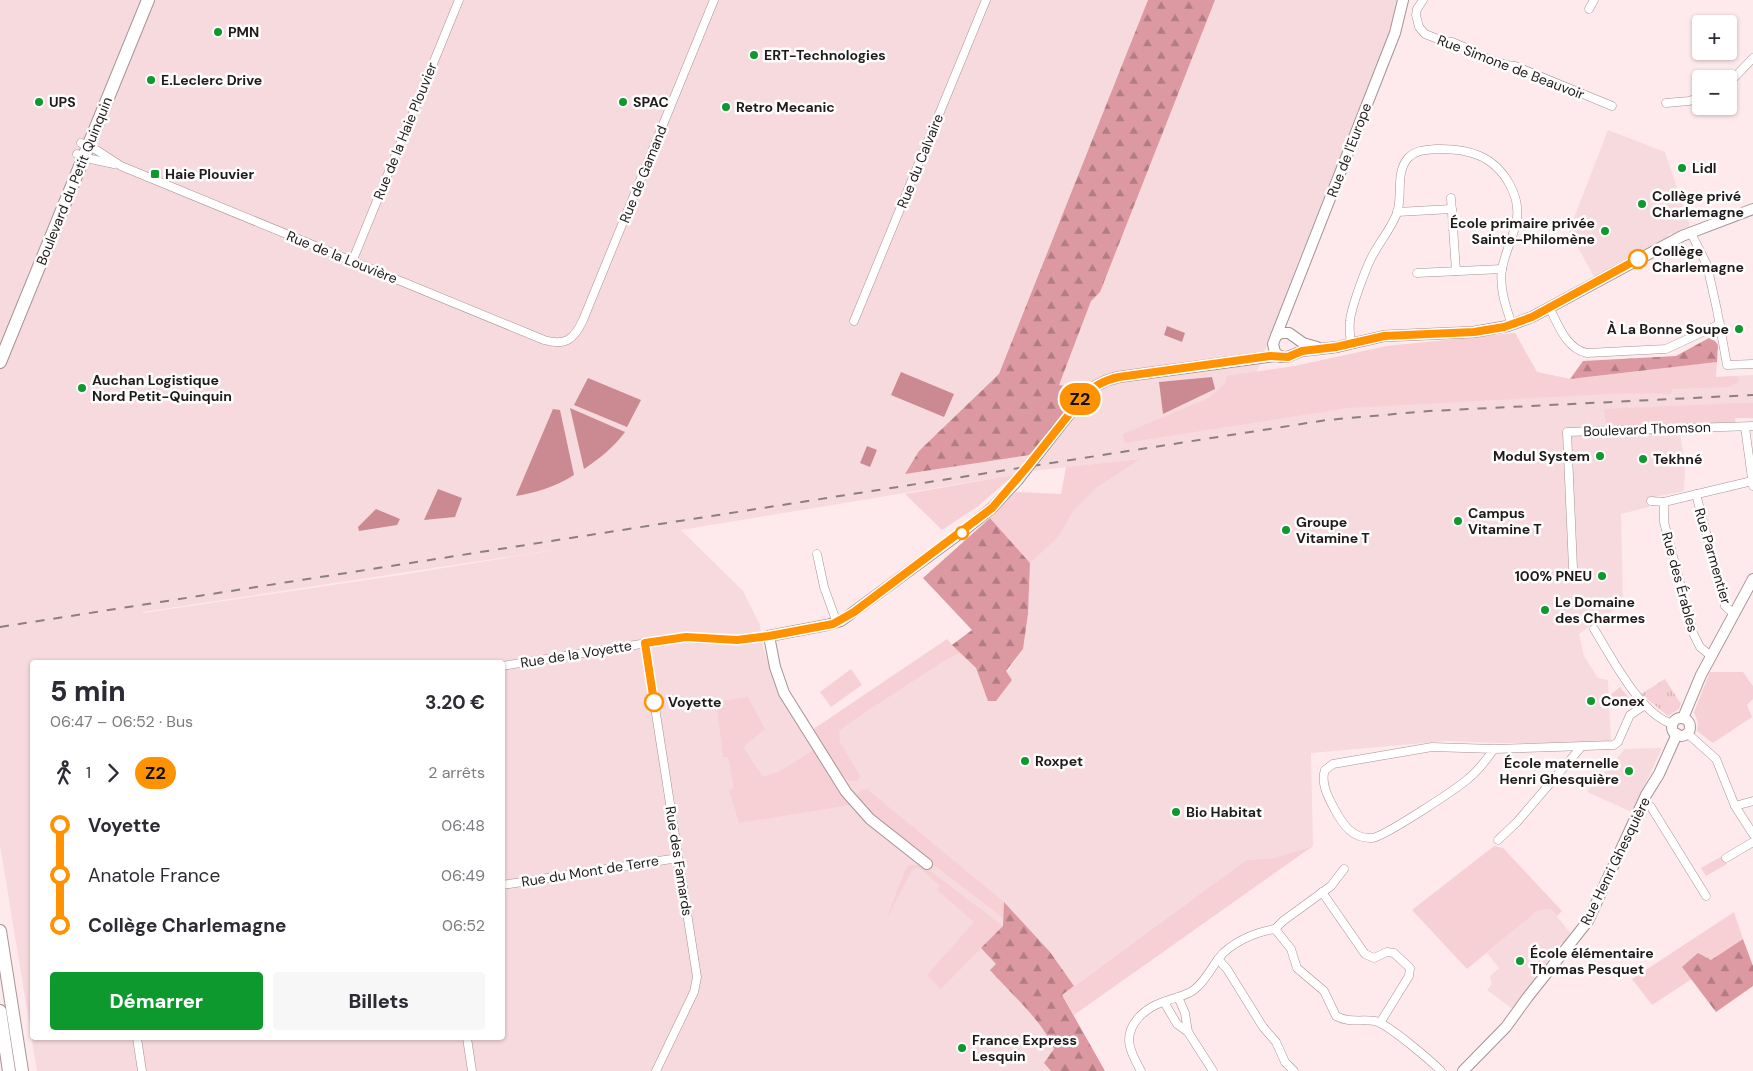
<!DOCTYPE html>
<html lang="fr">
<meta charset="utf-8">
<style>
body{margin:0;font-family:"DM Sans",sans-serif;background:#f7f7f7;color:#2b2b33;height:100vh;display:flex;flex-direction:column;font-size:19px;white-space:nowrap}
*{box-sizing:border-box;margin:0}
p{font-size:16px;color:#7c7c81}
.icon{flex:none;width:28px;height:28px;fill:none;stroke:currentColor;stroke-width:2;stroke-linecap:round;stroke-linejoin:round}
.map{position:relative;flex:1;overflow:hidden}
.drawer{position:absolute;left:30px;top:660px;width:475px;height:380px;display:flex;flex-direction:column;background:#fff;border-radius:5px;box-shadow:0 1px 4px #0004}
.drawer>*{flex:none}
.badge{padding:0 10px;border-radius:16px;font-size:18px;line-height:32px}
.controls{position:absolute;left:1692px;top:15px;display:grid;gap:10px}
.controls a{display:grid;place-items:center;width:45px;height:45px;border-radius:5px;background:#fff;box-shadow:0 1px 4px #0004;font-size:25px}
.map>.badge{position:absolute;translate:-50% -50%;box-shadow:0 0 0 2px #fff}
.legs{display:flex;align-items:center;gap:8px;height:55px;padding:0 20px;font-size:16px}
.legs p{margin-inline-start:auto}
.headline{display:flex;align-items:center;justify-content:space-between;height:85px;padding:0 20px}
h1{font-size:28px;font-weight:800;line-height:38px}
.primary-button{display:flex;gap:10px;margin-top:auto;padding:10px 20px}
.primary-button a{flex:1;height:58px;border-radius:5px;background:#0e992f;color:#fff;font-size:20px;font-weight:800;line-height:58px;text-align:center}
.primary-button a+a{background:#f7f7f7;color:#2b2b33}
ul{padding:0 20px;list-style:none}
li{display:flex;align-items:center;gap:18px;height:50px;font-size:19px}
li i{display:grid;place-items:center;width:8px;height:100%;margin:0 6px;background:currentColor}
li i::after{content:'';width:12px;height:12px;margin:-6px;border:4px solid;border-radius:50%;background:#fff}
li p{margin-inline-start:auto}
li:first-child i{background:linear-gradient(#0000 50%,currentColor 0)}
li:last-child i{background:linear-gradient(currentColor 50%,#0000 0)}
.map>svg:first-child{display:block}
</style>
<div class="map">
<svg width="1753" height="1071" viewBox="0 0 1753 1071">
<defs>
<pattern id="forest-firs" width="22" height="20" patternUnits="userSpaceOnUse" patternTransform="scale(1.25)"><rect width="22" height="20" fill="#dc99a2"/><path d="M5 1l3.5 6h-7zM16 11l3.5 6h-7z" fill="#b27c83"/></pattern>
<pattern id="park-tufts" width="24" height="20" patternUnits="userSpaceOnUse" patternTransform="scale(1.25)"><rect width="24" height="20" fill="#f7d0d5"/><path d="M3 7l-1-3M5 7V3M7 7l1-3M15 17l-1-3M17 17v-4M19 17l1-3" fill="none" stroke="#d3b2b6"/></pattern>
</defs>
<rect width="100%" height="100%" fill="#feeaec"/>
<g fill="#f7dadd" fill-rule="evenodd">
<path d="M0,0h1396l-3,23 -98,247 -38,102 38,-6 92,-20 128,-13 22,39 33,7 146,-2 37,-2v28l-148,7 1,15h73l6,42 -1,24 -34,7 -1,9 -28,7 2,89 -44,31 5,22 14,22 10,2 3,63h-116l-48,-2 -136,12 2,93 -40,12 -27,2 -172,126 -24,-34 -46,-50 75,169h-1042l-37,-226zM1043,454l-11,17 107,-12 -44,30 -22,23 -18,25 -25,26 -2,51 -5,35 -35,51 -12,-32 -24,-23 -137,103 -35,-52 -17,-48 -3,-23 -17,-34 -62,-61 333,-55 15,-20zM567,548l-167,27 -257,38v-1zM32,662h470v376h-470z"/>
<path d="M1608,130l57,22 25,74 -18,9 -1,-2 -3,2 1,2 -75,40 -25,-46z"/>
<path d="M1662,748l-30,64 -45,-20 38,-43z"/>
<path d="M1538,909h13l20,25 -7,9h-3l-34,46v3l-13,18 -27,-20 5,-6 -2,-6 1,-3 8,-7 -12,-15z"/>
</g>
<g fill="#f7d0d5">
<path d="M1515,333l22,39 33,7 147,-17 -1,15 18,-1 4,2 1,4 -10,5 -57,2 -1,5 -42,-1 -281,15 -224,35 -1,-9 86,-36 16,-15 1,-7 69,-10 92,-20z"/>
<path d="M1739,403h14v15h-18l1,5 -57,2h-73l-2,-16z"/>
<path d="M1140,459l-45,30 -22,23 -16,26 -27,25 -40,-45 26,-26 45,2 5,-27z"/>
<path d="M1014,475l-37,32 -35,23 -37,-36z"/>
<path d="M947,639l13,14 -13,6 -89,58 -19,14 1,11 20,34 -2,5h-8l-8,-4 -30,-47z"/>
<path d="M851,669l11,16 -31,22 -11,-15z"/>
<path d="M1710,672h33l10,14v13l-6,6 5,12 -39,26 -16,-12 1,-8 -4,-11z"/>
<path d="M1620,687l10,12 -10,8 -10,-12z"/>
<path d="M748,697l17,32 -22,18 20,30 17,-6 35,-22 36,56 -112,18 -10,-33 5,-2 -6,-31h-5l-7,-55z"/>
<path d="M867,789l137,113 -1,16 -125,-96 -21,-26 3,-6z"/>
<path d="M1313,846l-239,169 -12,-20 184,-135 27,-2z"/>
<path d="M1494,846l9,2 59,63 -5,5 -6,-7 -13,1 -71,59 -55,-59z"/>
<path d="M1722,856l5,8 -21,12 -5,-8z"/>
<path d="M909,865h9l7,2 78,59 -62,63 -14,-14 47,-53 -37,-32 3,-4 -18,-16 -5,-2 -5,2 -26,50 19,-50z"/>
<path d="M1734,912l9,27 -32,21 -28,7 9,12 -40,26 -20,-26z"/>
</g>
<g fill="url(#forest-firs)">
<path d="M1148,0h67l-115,292 -9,9 -32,84 26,4 -56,66 -124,19 14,-23 80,-77z"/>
<path d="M1709,338l6,3 3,4 -1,17 -147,17 13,-18 93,-5z"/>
<path d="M990,518l40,45 -2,51 -5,35 -17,22 6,9 -16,21h-8l-12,-33 -24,-23 20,-15 -49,-52z"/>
<path d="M1004,902l46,50 24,34 -12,9 43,76h-54l-7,-8 10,-14c-12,-29 -43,-55 -64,-79l6,-6 -15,-16 22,-22z"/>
<path d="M1743,939l10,27v20l-37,26 -34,-45 16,-14 13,7z"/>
</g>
<path fill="url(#park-tufts)" d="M1665,679l16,25 -2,5 -11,7 -27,-22z"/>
<g fill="#cb8992">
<path d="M1167,326l18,7 -3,9 -18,-7z"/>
<path d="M901,372l53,22 -10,23 -53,-22z"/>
<path d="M1212,377l3,12 -52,25 -4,-32z"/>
<path d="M588,378l53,22 -14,27 -53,-22z"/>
<path d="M570,408l55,24c-12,16 -25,26 -41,37z"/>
<path d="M553,409l7,1 14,65c-19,12 -36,17 -58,21z"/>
<path d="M867,446l10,4 -7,17 -10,-4z"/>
<path d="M438,489l24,9 -7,19 -31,3z"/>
<path d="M376,509l24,10 -3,6 -38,6 -1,-4z"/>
</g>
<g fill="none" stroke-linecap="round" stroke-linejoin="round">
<defs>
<g id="minor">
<path d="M1423,0l-6,9 -1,6 3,12 6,7 18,7 9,1 19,8 7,5 28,10 9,1 97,40"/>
<path d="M1589,9l5,-9"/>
<path d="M1729,83l24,-25"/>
<path d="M1666,103l23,-2 12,-4"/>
<path d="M81,143l14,6 26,17 423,174c21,6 30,0 39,-20l131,-320"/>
<path d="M77,154l14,5 23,5"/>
<path d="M1451,198l5,73"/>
<path d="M1397,212l55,-3"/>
<path d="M1691,233l16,32 10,45 10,55 26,-1"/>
<path d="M352,262l107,-262"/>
<path d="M1417,273l85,-4"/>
<path d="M1549,307c9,17 17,42 38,46l79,-4 54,-25"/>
<path d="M854,321l132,-321"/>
<path d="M1351,344c-1,-8 -2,-16 -1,-23 1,-13 17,-57 24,-68 7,-13 18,-26 23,-40 6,-17 -2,-40 11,-55 8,-8 17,-8 28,-9 31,-1 58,6 74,36 18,34 -2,52 -8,84 -3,19 4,38 10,56"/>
<path d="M1745,427l8,59"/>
<path d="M1696,494l29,112 9,8"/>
<path d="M1651,501l13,1 88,-21"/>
<path d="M1664,502v20l29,111 7,14 11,9"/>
<path d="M817,554l7,33 13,36"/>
<path d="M1576,576l-3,-8 -6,-136 186,-6"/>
<path d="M1594,629c17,27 47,87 79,95"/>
<path d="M645,643l52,334 -3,15 -38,79"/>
<path d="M502,666l177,-28 58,2 32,-4"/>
<path d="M1687,733l29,26 19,47 18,-5"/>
<path d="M1494,749c-7,10 -15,21 -25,29 -11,10 -85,59 -97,60 -19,1 -29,-13 -37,-28 -6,-11 -15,-27 -10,-40l8,-6 99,-17 62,2 120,-4 4,-3 12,-27 15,-10"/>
<path d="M1643,801l8,6 55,89"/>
<path d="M1735,806l18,28"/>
<path d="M1498,840l19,-18 65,-76"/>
<path d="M1726,858l27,-16"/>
<path d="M502,885l176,-27"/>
<path d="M1322,892l43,62 9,4 13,-6 7,1 16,15 -1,8 -29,47"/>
<path d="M1275,929l16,20 6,19 27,23 12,25c12,7 26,3 39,5 13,3 56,40 66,50"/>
<path d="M1275,929l8,-8 48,-35 13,-17"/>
<path d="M1218,959l9,10 36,58 13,15 9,20 9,9"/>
<path d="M1178,997l7,16 3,19 25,39"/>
<path d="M1164,1002l13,22 11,8"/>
<path d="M137,1038l5,33"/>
<path d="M467,1038l5,33"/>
<path d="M1141,1071c-12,-21 -19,-36 -1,-55 7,-7 14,-11 23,-14 10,-4 24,-6 32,-13 10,-8 16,-20 23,-30 13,-17 38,-27 57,-30"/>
</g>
<g id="tertiary">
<path d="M1276,336l119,-303 8,-33"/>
<path d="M1281,357l-6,-5 -2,-8 3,-8 5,-3h8l14,10 14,4"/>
<path d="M1683,718l18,-43 52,-96"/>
<circle cx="1681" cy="727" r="9"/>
<path d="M927,864l-57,-45 -24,-27 -62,-99 -9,-26 -6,-31 58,-11 14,-4 121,-89 30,-24 25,-27 65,-83c10,-11 22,-18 37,-21l156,-21 12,1 15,-6 35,-4 47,-11 90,-4 34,-6 24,-9 150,-81 71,-27"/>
<path d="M1463,1071l43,-44 21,-29 61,-77 58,-126 13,-21 18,-40"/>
</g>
<g id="primary">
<path d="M0,362l148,-362"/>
<path d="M0,931l22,140"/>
<path d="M0,1011l9,60"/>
</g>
</defs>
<use href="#minor" stroke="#a69395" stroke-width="9"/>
<use href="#tertiary" stroke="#a69395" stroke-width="12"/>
<use href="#primary" stroke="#a69395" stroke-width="14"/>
<use href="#minor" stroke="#fff" stroke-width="8"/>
<use href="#tertiary" stroke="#fff" stroke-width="10"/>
<use href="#primary" stroke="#fff" stroke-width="12"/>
<path stroke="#8c7f81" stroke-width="2" stroke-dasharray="9 9" stroke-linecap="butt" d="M0,627l1327,-207 102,-9 324,-16"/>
</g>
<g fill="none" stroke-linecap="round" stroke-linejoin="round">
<defs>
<path id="line-1" d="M654,702l-9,-59 41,-6 51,3 32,-4 64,-12 21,-12 138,-104 36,-42 54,-68c10,-11 22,-18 37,-21l151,-21 18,1 14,-6 34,-4 48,-11 90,-4 30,-5 28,-10 106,-58"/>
</defs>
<use href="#line-1" stroke="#fff" stroke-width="11"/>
<use href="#line-1" stroke="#ff9200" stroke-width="8"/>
</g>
<g fill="#0e992f" stroke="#fdfdfd" stroke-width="2">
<circle cx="218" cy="32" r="5"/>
<circle cx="754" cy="55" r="5"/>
<circle cx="151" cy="80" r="5"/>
<circle cx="39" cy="102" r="5"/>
<circle cx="623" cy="102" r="5"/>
<circle cx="726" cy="107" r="5"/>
<circle cx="1682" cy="168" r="5"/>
<rect x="150" y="169" width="10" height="10" rx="2.5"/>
<circle cx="1642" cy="204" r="5"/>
<circle cx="1605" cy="231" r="5"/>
<circle cx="1739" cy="329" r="5"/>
<circle cx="82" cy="388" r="5"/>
<circle cx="1600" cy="456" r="5"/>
<circle cx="1643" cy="459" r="5"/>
<circle cx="1458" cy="521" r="5"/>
<circle cx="1286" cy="530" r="5"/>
<circle cx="1602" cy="576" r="5"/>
<circle cx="1545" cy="610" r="5"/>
<circle cx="1591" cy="701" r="5"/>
<circle cx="1025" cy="761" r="5"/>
<circle cx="1629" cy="771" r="5"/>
<circle cx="1176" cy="812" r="5"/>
<circle cx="1520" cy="961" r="5"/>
<circle cx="962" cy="1048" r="5"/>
</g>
<g fill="#fff" stroke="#ff9200" stroke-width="2.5">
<circle cx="1638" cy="259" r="9"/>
<circle cx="962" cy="533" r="6"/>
<circle cx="654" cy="702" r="9"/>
</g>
<g text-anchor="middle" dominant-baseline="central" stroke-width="5" stroke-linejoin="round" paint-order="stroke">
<g font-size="14" font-weight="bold" fill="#211a1b" stroke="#fdfdfd" text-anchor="start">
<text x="228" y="32">PMN</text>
<text x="764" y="55">ERT-Technologies</text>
<text x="161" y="80">E.Leclerc Drive</text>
<text x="49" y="102">UPS</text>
<text x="633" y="102">SPAC</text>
<text x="736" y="107">Retro Mecanic</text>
<text x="1692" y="168">Lidl</text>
<text x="165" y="174">Haie Plouvier</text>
<text x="1652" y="196">Collège privé<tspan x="1652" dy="16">Charlemagne</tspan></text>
<text x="1595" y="223" text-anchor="end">École primaire privée<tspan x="1595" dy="16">Sainte-Philomène</tspan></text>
<text x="1729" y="329" text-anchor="end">À La Bonne Soupe</text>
<text x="92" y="380">Auchan Logistique<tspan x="92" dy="16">Nord Petit-Quinquin</tspan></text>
<text x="1590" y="456" text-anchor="end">Modul System</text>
<text x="1653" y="459">Tekhné</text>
<text x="1468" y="513">Campus<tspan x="1468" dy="16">Vitamine T</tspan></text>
<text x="1296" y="522">Groupe<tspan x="1296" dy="16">Vitamine T</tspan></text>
<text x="1592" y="576" text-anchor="end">100% PNEU</text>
<text x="1555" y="602">Le Domaine<tspan x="1555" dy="16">des Charmes</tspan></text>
<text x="1601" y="701">Conex</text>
<text x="1035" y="761">Roxpet</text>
<text x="1619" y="763" text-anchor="end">École maternelle<tspan x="1619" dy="16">Henri Ghesquière</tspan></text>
<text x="1186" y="812">Bio Habitat</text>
<text x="1530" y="953">École élémentaire<tspan x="1530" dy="16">Thomas Pesquet</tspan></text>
<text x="972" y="1040">France Express<tspan x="972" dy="16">Lesquin</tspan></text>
</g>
<g font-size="14" fill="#211a1b" stroke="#fdfdfd">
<text transform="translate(1511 67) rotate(21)">Rue Simone de Beauvoir</text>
<text transform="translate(405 131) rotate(-68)">Rue de la Haie Plouvier</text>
<text transform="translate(1349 150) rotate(-69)">Rue de l'Europe</text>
<text transform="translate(920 161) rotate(-68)">Rue du Calvaire</text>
<text transform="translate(643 174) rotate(-68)">Rue de Gamand</text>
<text transform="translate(74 181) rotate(-68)">Boulevard du Petit Quinquin</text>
<text transform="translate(342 257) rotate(22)">Rue de la Louvière</text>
<text transform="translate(1647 429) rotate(-2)">Boulevard Thomson</text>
<text transform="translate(1713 556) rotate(74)">Rue Parmentier</text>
<text transform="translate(1680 582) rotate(75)">Rue des Érables</text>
<text transform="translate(576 654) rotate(-9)">Rue de la Voyette</text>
<text transform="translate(679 861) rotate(81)">Rue des Famards</text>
<text transform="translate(1615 861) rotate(-64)">Rue Henri Ghesquière</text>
<text transform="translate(590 871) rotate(-9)">Rue du Mont de Terre</text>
</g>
<g font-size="14" font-weight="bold" fill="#211a1b" stroke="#fdfdfd" text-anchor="start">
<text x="1652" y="251">Collège<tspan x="1652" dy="16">Charlemagne</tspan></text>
<text x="668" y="702">Voyette</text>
</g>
</g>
</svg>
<div class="controls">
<a>+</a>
<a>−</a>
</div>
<b class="badge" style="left:1080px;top:399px;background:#ff9200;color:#111">Z2</b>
<section class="drawer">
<div class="headline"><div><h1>5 min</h1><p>06:47 – 06:52 · Bus</p></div><b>3.20 €</b></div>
<div class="legs"><svg class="icon" aria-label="walk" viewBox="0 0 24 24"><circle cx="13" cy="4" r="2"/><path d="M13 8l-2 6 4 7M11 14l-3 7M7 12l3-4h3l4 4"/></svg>1<svg class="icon" aria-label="forward" viewBox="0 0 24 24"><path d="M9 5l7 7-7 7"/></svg><b class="badge" style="background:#ff9200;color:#111">Z2</b><p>2 arrêts</p></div>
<ul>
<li><i style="color:#ff9200"></i><b>Voyette</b><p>06:48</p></li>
<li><i style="color:#ff9200"></i><span>Anatole France</span><p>06:49</p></li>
<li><i style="color:#ff9200"></i><b>Collège Charlemagne</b><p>06:52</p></li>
</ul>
<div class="primary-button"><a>Démarrer</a><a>Billets</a></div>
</section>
</div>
